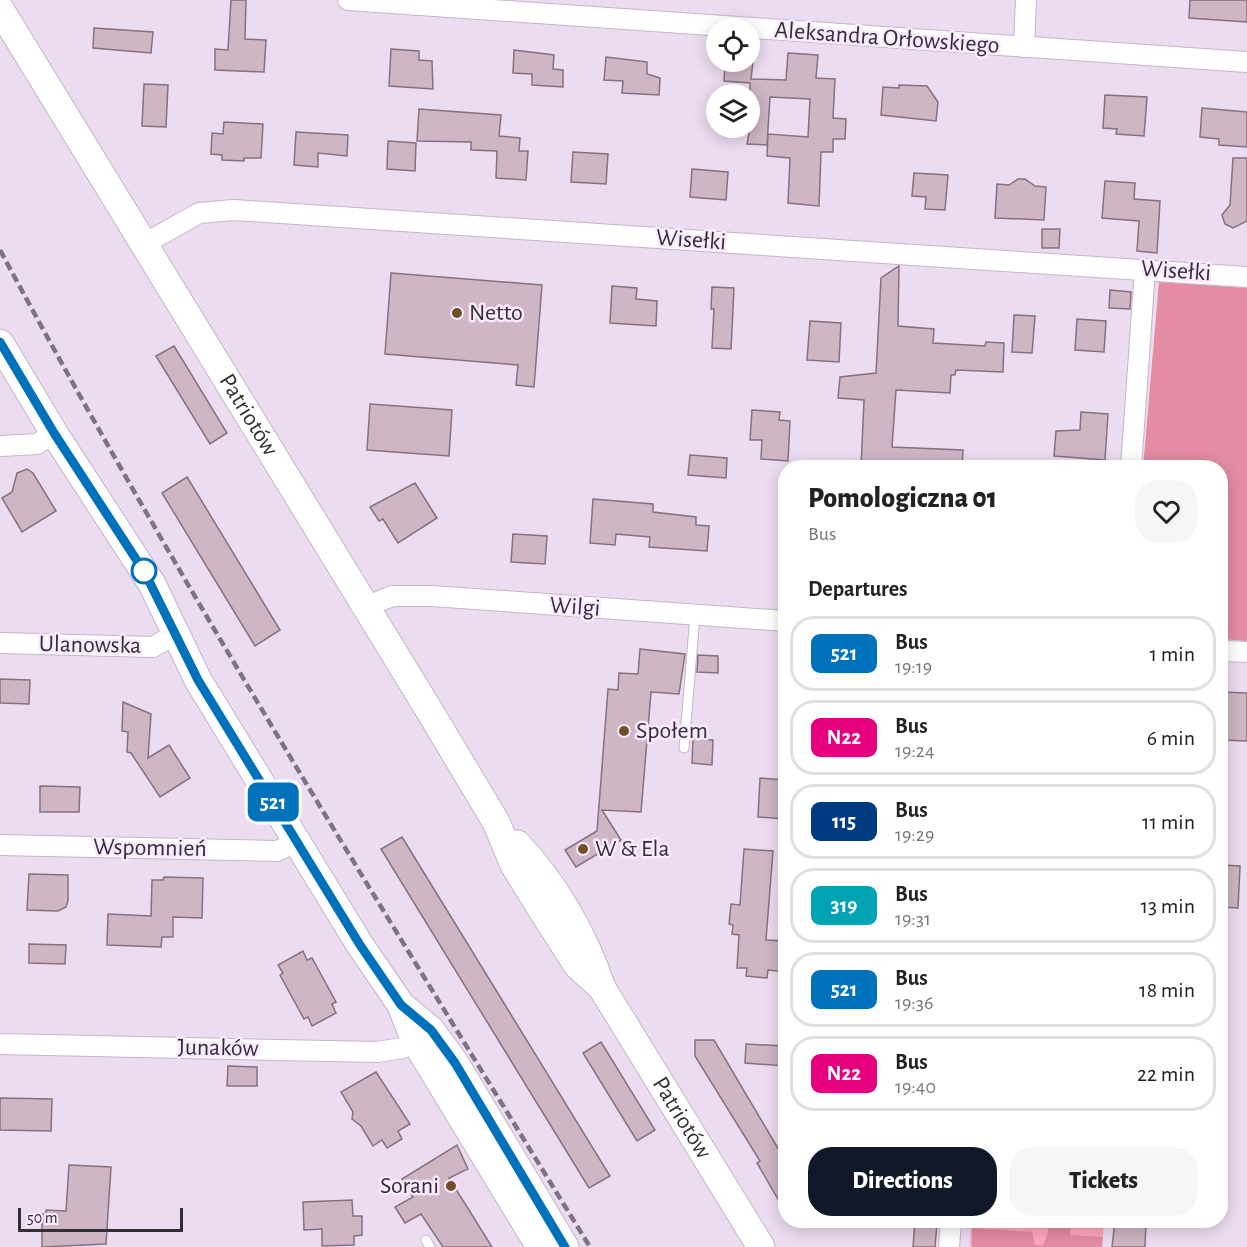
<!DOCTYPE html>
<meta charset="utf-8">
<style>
body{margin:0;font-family:"Alegreya Sans",sans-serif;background:#f6f6f6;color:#222;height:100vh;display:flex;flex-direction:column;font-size:22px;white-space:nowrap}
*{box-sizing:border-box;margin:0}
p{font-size:20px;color:#767676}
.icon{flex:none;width:33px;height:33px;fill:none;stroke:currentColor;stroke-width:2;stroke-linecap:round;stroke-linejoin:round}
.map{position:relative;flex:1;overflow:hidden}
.sheet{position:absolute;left:778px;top:460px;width:450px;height:768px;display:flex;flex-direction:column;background:#fff;border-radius:24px;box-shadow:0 3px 15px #0003}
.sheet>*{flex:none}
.badge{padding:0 12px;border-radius:9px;font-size:21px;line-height:39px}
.fabs{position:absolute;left:706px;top:18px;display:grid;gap:12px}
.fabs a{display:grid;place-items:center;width:54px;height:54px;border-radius:50%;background:#fff;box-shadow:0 3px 15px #0003;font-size:30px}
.scale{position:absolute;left:18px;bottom:15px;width:165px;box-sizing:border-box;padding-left:6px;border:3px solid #332d35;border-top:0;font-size:16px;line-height:21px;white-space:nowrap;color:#332d35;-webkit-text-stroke:4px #fae9ff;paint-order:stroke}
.map>.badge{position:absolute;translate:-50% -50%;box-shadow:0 0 0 3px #fff}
h2{padding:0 30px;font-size:22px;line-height:54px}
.round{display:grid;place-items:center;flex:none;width:63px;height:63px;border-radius:24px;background:#f6f6f6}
.summary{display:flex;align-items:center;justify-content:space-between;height:102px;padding:0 30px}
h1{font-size:28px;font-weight:800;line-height:45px}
.button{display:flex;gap:12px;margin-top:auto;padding:12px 30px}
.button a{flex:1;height:69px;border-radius:24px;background:#111827;color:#fff;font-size:24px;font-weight:800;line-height:69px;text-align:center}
.button a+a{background:#f6f6f6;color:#222}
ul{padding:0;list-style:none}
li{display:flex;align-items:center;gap:18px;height:75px;margin:0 12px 9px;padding:0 18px;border:3px solid #e0e0e0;border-radius:24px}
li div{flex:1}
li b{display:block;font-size:22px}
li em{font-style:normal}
li .badge{min-width:66px;font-weight:700;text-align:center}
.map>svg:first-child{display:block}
</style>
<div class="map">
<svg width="1247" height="1247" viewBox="0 0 1247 1247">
<rect width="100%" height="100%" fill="#ecdcf1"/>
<path fill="#ffa8bd" d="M971,1221h133l-2,26h-132z"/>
<g fill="#e48ca3">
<path d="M1159,282l88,6v353l-26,-2v-171h-78z"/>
<path d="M1049,1221h22l-1,14 33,2 -1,10h-130v-19l60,4 3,13h8l5,-12z"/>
</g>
<g fill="#ceb6c5" stroke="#87717e" stroke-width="1.5">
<path d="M231,0h15l-1,39 21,1 -2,32 -49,-2v-21l13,1z"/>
<path d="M1190,0h57v22l-58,-4z"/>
<path d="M94,28l59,4 -2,21 -58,-5z"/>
<path d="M391,49l28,2v9l13,1 1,28 -44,-3z"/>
<path d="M514,50l40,5 -1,14 10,1v17l-31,-2v-11l-19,-1z"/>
<path d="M788,53l30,2 -2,23 19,1 -2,39 13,1 -1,20h-12v13h-12l-2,54 -31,-3 2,-45 -23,-2 1,-22 40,3 2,-38 -40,-2 -3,48 -20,-1 3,-16v-45l-26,-2 1,-19h28l-2,17 35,1z"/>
<path d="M606,57l41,5v12l13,4 -1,17 -37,-2 1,-12 -19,-1z"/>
<path d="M144,84l24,1 -2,42 -24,-1z"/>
<path d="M899,85l28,1 11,16 -2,19 -55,-6 2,-28 16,1z"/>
<path d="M1105,95l42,2 -3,39 -28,-2 1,-5 -14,-1z"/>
<path d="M1202,108l45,4v35l-28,-2v-6l-19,-2z"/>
<path d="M419,109l82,6 -2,21 21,2 -1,13h9l-2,29 -30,-2 1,-27 -26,-1v-8l-54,-1z"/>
<path d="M224,122l39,2 -2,34h-17v3l-22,-1v-5l-11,-1 1,-21 11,1z"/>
<path d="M296,132l52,3 -1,21 -29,-3v14l-24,-2z"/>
<path d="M388,141l28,2 -1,28 -28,-2z"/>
<path d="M573,152l35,2 -2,30 -35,-2z"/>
<path d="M1233,158h14v63l-14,7 -8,-4 -3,-9 8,-10z"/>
<path d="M692,169l36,3 -2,28 -36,-3z"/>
<path d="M914,173l34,2 -3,35 -20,-1 1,-12 -14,-1z"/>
<path d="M1018,179h7l10,7 11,1 -2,33 -49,-2 2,-34 12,1z"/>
<path d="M1105,181l30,2 -1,16 26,2 -3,52 -20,-2 2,-30 -37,-3z"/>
<path d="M1042,229h18l-1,19h-17z"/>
<path d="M899,266l-1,60 36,3 -1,14 52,3 1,-4 18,1 -1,29 -47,-2 -1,5h-4l-1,18 -54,-3 -4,57 71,3 -1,18h-101l3,-68 -26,-2 2,-21 36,-4 5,-95z"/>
<path d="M391,273l151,12 -8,102 -18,-2 2,-20 -133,-11z"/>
<path d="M612,286l25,2 -1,11 21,2 -1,25 -46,-3z"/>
<path d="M712,287l22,1 -3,61 -19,-1 2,-39h-3z"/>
<path d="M1110,290l21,2 -1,17 -21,-1z"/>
<path d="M1014,315l21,1 -3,37 -20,-1z"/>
<path d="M1077,319l29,2 -2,31 -29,-2z"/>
<path d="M810,321l31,2 -2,39 -32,-2z"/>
<path d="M174,346l53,87 -17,11 -54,-88z"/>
<path d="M370,404l82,6 -3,46 -82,-6z"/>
<path d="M752,410l28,2 -1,8 11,1 -2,40 -27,-2 1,-19h-12z"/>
<path d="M1081,412l27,2 -3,46 -51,-4 2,-25 24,-1z"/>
<path d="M690,455l37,3 -1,20 -38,-3z"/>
<path d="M27,469l6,4 23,38 -34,21 -20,-34 10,-6 5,-19z"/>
<path d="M187,477l93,153 -25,16 -93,-153z"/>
<path d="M415,483l22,35 -39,25 -15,-24 -4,2 -9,-14z"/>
<path d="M593,499l60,5v8l43,5v8l13,1 -2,25 -58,-4 1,-10 -34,-3 -1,11 -25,-2z"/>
<path d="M513,534l34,2 -2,28 -34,-2z"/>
<path d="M640,649l45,5 -6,40 -28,-2 -10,120 -39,-2 19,30 -45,27 -11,-17 32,-19 11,-142 10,1 1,-17 19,1z"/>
<path d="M698,655l20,1v17l-21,-1z"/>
<path d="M0,679l30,1 -1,24 -29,-1z"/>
<path d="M1221,692l26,1v48l-26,-1z"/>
<path d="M123,702l28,12 -3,44 21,-13 21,33 -30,19 -29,-44 -4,-1 1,-20 -6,-1z"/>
<path d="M693,739l20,1 -1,25 -20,-2z"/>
<path d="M760,778l26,2v39l-28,-2z"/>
<path d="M40,786l40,1 -1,25h-39z"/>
<path d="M402,837l208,339 -21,12 -208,-339z"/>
<path d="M744,849l29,2 -7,89 20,1v31l-18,-2 -1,8 -21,-2 1,-8h-10l2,-33 -7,-1 1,-9 -4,-1 2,-20 9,1z"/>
<path d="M1221,865l19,1 -2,42 -17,-1z"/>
<path d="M29,874l39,1v26l-2,6 -8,4 -31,-1z"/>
<path d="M164,877l39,1 -1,40 -29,-1v20h-11l-1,10 -54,-2 1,-31 43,2 1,-36h11z"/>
<path d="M29,944l37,1 -1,19 -36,-1z"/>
<path d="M303,951l4,9 5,-2 24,44 -4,2 4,9 -24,13 -4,-9 -4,2 -24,-44 3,-2 -5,-8z"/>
<path d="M695,1040h19l72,122v51l-29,-50 3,-2 -65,-105z"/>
<path d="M601,1042l54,88 -18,11 -54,-88z"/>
<path d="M746,1044l40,2v20l-41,-3z"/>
<path d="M228,1066l29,1v19h-30z"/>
<path d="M376,1072l34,52 -12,7 4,8 -15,9 -5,-8 -9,6 -12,-20 -9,-7 1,-7 -12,-20z"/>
<path d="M0,1098l52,1 -1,32 -51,-1z"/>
<path d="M457,1145l11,24 -19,9 43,69h-49l-22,-33 -16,9 -10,-16 18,-10 -11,-18z"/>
<path d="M69,1165l42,2 -5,77 -64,3v-33h4v-4l20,1z"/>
<path d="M352,1200l1,16h9v19l-8,1v9l-32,1v-17l-18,1 -1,-28z"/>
<path d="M1115,1221h31l-1,26h-33z"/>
<path d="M915,1222l22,1 -2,24h-22z"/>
</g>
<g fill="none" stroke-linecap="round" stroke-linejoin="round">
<defs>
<g id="lane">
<path d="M684,748l11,-133"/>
<path d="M426,1240l4,7"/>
</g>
<g id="street">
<path d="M348,0l899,62"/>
<path d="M1024,47l2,-47"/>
<path d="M144,244l55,-31 35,-3 1013,67"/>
<path d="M0,446l37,-2 17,-11"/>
<path d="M1131,468l14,-199"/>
<path d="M366,607l26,-11h40l354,25"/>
<path d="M0,643l153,4 23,-13"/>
<path d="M1221,651l26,1"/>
<path d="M0,845l277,6 20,-9"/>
<path d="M0,1044l377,8 26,-4 22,-14"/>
<path d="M949,1247l2,-26"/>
</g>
<g id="secondary">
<path id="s1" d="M0,9l429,701 67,112 18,43 24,39 39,61 25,23"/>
<path d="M0,343l54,90 98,151 46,96 162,265 41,60 14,36 125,206"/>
<path id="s2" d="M517,844c37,38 68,93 85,144l159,259"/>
<path d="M402,1006l29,24 24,33 110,184"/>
</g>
</defs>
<use href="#lane" stroke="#c5b5c9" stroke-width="11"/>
<use href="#street" stroke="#c5b5c9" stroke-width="22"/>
<use href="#secondary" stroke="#c5b5c9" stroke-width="29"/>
<use href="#lane" stroke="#fff" stroke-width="9"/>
<use href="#street" stroke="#fff" stroke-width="20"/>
<use href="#secondary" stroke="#fff" stroke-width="27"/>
<path stroke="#7e7481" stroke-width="4.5" stroke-dasharray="9 4.5" stroke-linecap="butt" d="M0,250c183,341 388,668 590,997"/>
</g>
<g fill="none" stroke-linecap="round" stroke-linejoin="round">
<defs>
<path id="line" d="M0,342l54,91 91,140 53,107 162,265 41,60 30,25 24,33 110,184"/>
</defs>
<use href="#line" stroke="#fff" stroke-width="14"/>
<use href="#line" stroke="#0072bc" stroke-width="9"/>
</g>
<g fill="#705026" stroke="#fae9ff" stroke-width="2">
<circle cx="457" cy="313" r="6"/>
<circle cx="624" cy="731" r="6"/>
<circle cx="583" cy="849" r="6"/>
<circle cx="451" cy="1186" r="6"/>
</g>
<circle fill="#fff" stroke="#0072bc" stroke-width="3" cx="144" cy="571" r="12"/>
<g text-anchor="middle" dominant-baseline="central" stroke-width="5" stroke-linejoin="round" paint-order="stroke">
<g font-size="24" fill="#332d35" stroke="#fae9ff">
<text transform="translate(887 38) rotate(4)">Aleksandra Orłowskiego</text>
<text transform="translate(691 240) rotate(4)">Wisełki</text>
<text transform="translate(1176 271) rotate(4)">Wisełki</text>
<text stroke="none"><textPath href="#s1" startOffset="476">Patriotów</textPath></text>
<text transform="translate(575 607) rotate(4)">Wilgi</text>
<text transform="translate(90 645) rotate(1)">Ulanowska</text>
<text transform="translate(150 848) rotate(1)">Wspomnień</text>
<text transform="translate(218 1048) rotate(1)">Junaków</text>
<text stroke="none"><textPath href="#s2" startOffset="321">Patriotów</textPath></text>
</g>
<g font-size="24" fill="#332d35" stroke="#fae9ff" text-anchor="start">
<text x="469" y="313">Netto</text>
<text x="636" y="731">Społem</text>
<text x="595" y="849">W &amp; Ela</text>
<text x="439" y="1186" text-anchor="end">Sorani</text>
</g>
</g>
</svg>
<div class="fabs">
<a><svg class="icon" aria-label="locate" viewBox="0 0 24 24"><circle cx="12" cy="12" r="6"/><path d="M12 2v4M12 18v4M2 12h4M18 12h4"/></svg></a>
<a><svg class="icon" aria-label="layers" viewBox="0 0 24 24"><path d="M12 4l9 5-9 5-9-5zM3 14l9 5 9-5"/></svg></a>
</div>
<div class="scale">50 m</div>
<b class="badge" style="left:273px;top:802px;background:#0072bc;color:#fff">521</b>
<section class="sheet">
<div class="summary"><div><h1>Pomologiczna 01</h1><p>Bus</p></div><a class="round"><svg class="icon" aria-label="heart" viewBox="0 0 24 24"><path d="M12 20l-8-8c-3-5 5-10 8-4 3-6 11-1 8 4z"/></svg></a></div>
<h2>Departures</h2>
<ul>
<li><span class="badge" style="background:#0072bc;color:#fff">521</span><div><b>Bus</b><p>19:19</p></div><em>1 min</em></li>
<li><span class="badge" style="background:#e6007e;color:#fff">N22</span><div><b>Bus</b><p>19:24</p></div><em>6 min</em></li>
<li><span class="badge" style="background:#003b80;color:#fff">115</span><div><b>Bus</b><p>19:29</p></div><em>11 min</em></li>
<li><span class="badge" style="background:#00a3b4;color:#fff">319</span><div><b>Bus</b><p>19:31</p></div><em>13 min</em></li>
<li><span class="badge" style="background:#0072bc;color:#fff">521</span><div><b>Bus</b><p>19:36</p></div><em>18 min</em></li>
<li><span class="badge" style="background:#e6007e;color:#fff">N22</span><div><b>Bus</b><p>19:40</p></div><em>22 min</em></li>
</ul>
<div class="button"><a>Directions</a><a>Tickets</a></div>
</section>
</div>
